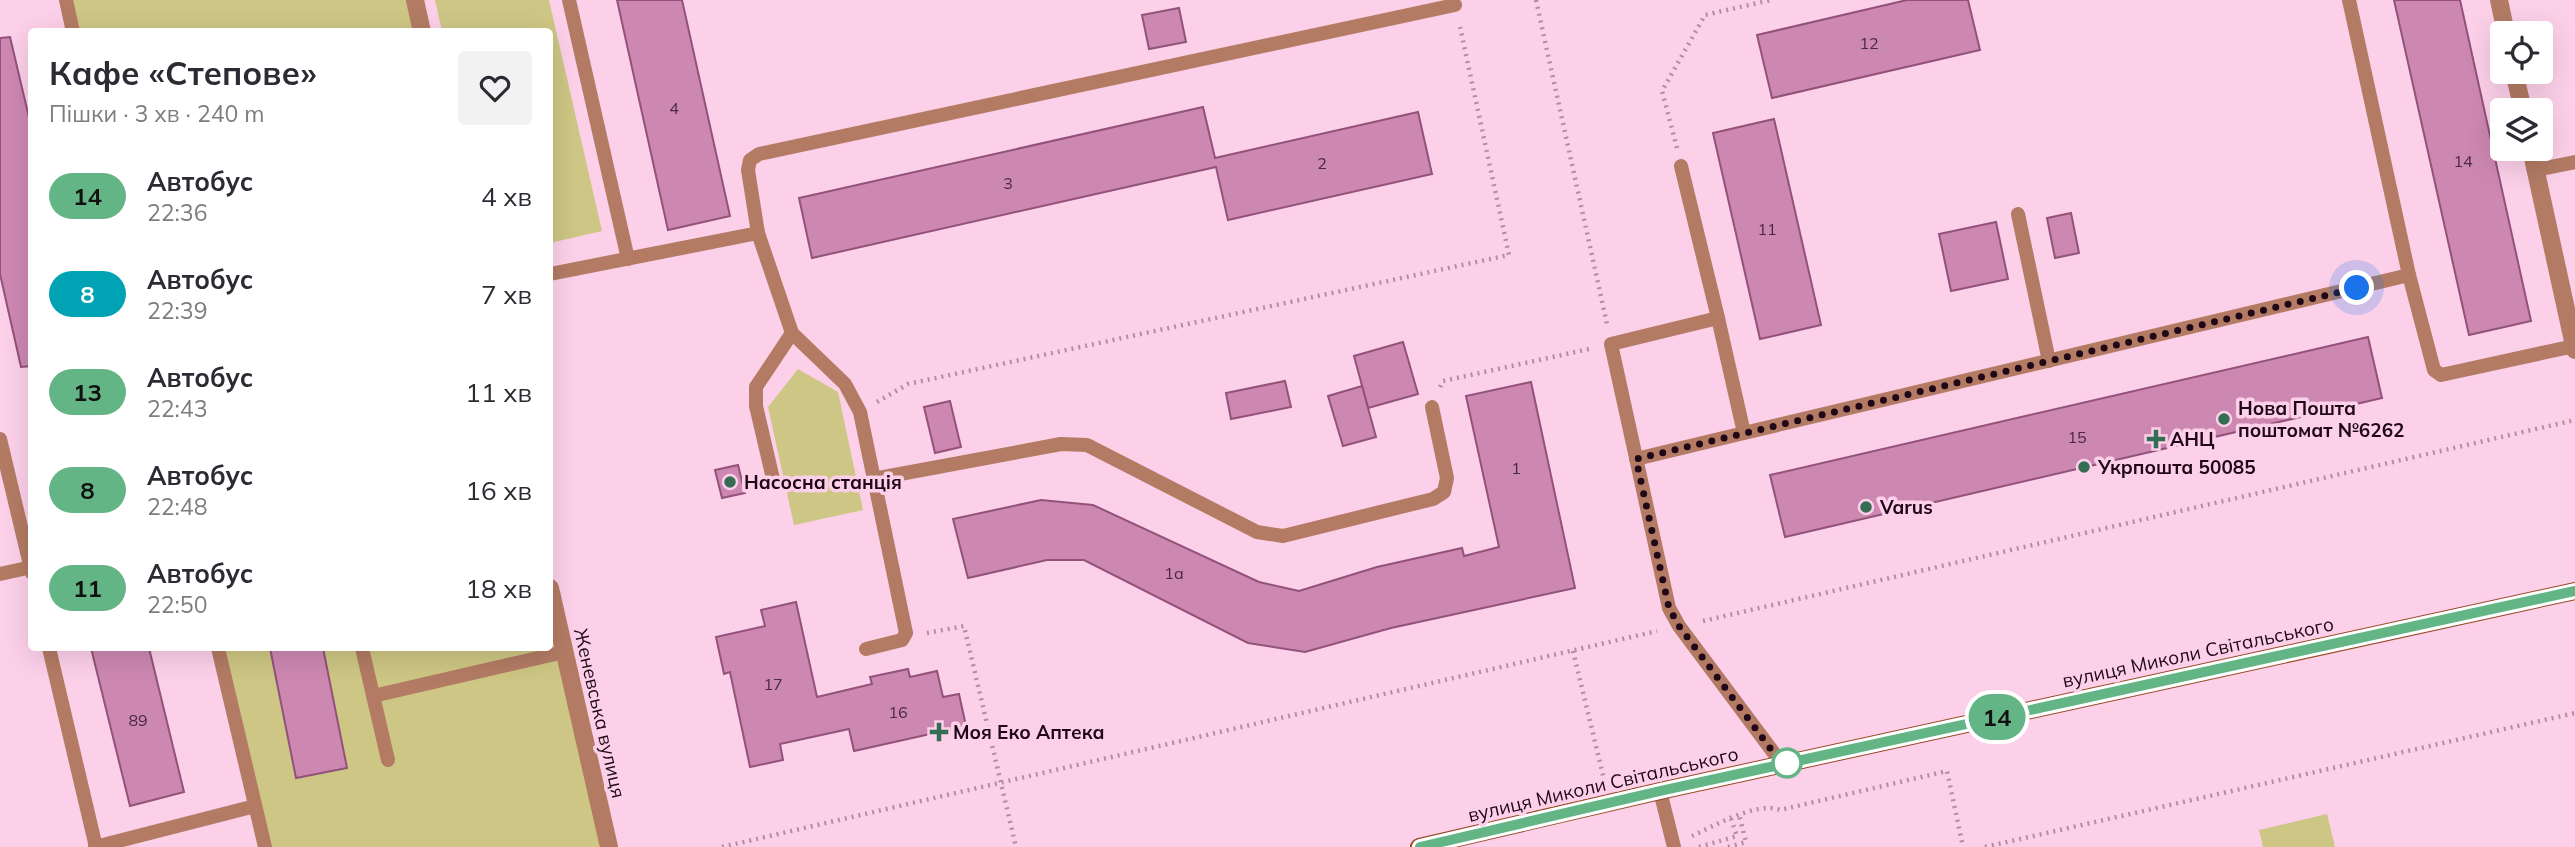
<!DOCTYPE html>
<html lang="uk">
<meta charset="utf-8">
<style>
body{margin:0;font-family:Mulish,sans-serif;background:#f2f2f3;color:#2b2b33;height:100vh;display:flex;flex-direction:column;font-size:26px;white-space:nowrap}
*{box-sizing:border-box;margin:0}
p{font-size:23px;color:#7c7c81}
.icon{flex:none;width:38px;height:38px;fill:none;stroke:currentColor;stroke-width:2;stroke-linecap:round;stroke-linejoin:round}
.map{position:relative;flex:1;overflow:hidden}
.side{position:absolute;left:28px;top:28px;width:525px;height:623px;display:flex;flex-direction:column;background:#fff;border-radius:7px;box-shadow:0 7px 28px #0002}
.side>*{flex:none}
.badge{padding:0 14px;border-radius:23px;font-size:24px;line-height:46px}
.buttons{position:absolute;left:2490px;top:21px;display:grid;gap:14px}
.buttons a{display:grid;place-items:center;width:63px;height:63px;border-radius:7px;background:#fff;box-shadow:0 7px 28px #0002;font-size:35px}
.you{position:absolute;width:35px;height:35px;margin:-18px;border:5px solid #fff;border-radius:50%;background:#1a73e8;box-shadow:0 0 0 10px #1a73e833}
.map>.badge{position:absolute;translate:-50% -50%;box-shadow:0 0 0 4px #fff}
.round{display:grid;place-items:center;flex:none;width:74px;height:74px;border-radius:7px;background:#f2f2f3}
.headline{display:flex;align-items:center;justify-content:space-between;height:119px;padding:0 21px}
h1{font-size:33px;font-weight:700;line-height:52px}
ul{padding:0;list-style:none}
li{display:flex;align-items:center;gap:21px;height:98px;padding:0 21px}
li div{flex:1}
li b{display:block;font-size:26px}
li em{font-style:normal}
li .badge{min-width:77px;font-weight:700;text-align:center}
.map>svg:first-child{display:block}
</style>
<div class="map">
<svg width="2575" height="847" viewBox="0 0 2575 847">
<rect width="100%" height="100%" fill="#fcd0e9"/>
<g fill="#cdc684">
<path d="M66,0h349l7,31h-349z"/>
<path d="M435,0h114l53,231 -52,12v-211l-108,-1z"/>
<path d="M798,369l40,23 25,118 -69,15 -26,-118z"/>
<path d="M550,589l59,258h-344l-47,-199h332z"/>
<path d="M2327,814l8,33h-72l-4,-17z"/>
</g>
<g fill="#cd88b2" stroke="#925279" stroke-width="2">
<path d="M617,0h65l48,216 -62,14z"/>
<path d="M1907,0h61l12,50 -208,48 -15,-63z"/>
<path d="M2394,0h66l71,321 -62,14z"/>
<path d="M1179,8l7,34 -37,7 -7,-34z"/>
<path d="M10,37l22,93v236l-11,1 -21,-93v-236z"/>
<path d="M1203,107l12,51 203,-46 14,62 -204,46 -12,-53 -404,91 -13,-60z"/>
<path d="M1774,119l47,206 -61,14 -47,-206z"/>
<path d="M2071,213l8,40 -24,5 -8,-40z"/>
<path d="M1996,222l12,57 -57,12 -12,-57z"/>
<path d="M2368,337l14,61 -597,139 -15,-62z"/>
<path d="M1403,342l15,52 -50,14 -14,-52z"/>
<path d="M1285,381l6,26 -60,12 -5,-26z"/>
<path d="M1531,382l44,206 -184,40 -86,24 -57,-9 -164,-83h-37l-79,18 -15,-59 88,-19 52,5 166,77 40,9 78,-24 85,-19 2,8 35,-9 -33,-151z"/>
<path d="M1362,386l14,51 -33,9 -15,-50z"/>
<path d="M950,401l11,46 -26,6 -11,-46z"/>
<path d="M738,465l7,28 -23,5 -7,-28z"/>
<path d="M796,602l21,95 55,-13 -2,-7 38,-8 2,8 27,-6 6,26 16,-3 7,32 -112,25 -5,-22 -69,15 3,16 -33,7 -20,-95 -6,2 -8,-37 49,-11 -4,-16z"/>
<path d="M91,648h58l35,144 -54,14z"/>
<path d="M270,648h53l24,120 -51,10z"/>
</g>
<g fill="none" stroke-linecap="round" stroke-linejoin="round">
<g stroke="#b28da3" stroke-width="4.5" stroke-dasharray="2 5" stroke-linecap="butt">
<path d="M1536,0l71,324"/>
<path d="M1677,148l-15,-57 43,-76 66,-15"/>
<path d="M1440,387l3,-6 146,-32"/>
<path d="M877,402l31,-18 601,-129 -49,-228"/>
<path d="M1703,621l872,-201"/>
<path d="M927,633l37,-7 52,221"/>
<path d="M1573,651l31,128"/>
<path d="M1692,836c22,-10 65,-35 88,-26l167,-39 16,76"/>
<path d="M722,847l935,-216"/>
<path d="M1699,847l38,-11 -6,-17"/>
<path d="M1728,847l18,-5 -7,-27"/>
<path d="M1985,847l590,-134"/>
</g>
<g stroke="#b37b64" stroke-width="14">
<path d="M66,0l7,32"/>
<path d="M569,0l59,259"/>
<path d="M2349,0l60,275 25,95 7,5 133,-29"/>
<path d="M1681,166l37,152 -107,26 58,264 10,18 103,138"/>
<path d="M2536,170l39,-8"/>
<path d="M2018,214l31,147"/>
<path d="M758,233l34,100 53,51 15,28 46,221 -4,7 -36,9"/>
<path d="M550,274l208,-41 -10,-63 2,-10 9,-6 696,-149"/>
<path d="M1744,433l665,-158"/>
<path d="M0,439l32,134"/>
<path d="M1636,459l108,-26 -26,-115"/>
<path d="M873,479l188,-35 26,1 170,87 26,4 150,-37 11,-7 3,-14 -15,-71"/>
<path d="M774,483l-18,-77v-19l36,-54"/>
<path d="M0,574l32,-7"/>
<path d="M49,648l47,199"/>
<path d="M218,648l47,199"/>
<path d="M362,648l26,112"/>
<path d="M373,696l191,-44"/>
<path d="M1660,791l14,56"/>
<path d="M95,847l160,-41"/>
</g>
<g stroke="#b37b64" stroke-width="18">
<path d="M415,0l7,32"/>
<path d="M2499,0l7,33"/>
<path d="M2514,72l9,38"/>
<path d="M2531,149l44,201"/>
<path d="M550,588l59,259"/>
</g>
<path stroke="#994824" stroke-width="18" d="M1419,847l241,-56 915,-200"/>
</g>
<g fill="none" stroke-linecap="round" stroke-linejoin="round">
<defs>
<path id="line" d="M1420,847l240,-56 915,-200"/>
</defs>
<use href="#line" stroke="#fff" stroke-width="16"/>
<use href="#line" stroke="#64b586" stroke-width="10"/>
<path stroke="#200818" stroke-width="7" stroke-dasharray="0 12.6" d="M1787,763l-5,1 -103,-138 -10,-18 -33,-149 721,-171"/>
</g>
<g fill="#356d54" stroke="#fcd0e9" stroke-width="2.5">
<circle cx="2224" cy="419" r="7"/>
<path d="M2152.5 428.5h7v7h7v7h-7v7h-7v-7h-7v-7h7z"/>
<circle cx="2084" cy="467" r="7"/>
<circle cx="730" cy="482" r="7"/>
<circle cx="1866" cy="507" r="7"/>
<path d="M935.5 721.5h7v7h7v7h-7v7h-7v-7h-7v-7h7z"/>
</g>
<circle fill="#fff" stroke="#64b586" stroke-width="3.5" cx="1787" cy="763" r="14"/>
<g text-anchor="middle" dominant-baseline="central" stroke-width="7" stroke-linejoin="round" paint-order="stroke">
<g font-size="16" fill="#4b283e">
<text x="1869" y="43">12</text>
<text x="674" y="108">4</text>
<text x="2463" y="161">14</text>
<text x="1322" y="163">2</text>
<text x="1008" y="183">3</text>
<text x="1767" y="229">11</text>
<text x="2077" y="437">15</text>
<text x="1516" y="468">1</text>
<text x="1174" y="573">1а</text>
<text x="773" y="684">17</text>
<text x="898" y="712">16</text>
<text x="138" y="720">89</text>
</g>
<g font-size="19" font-weight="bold" fill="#200818" stroke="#fcd0e9" text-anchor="start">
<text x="2238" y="408">Нова Пошта<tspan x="2238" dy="22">поштомат №6262</tspan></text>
<text x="2170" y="439">АНЦ</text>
<text x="2098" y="467">Укрпошта 50085</text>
<text x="744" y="482">Насосна станція</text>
<text x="1880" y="507">Varus</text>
<text x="953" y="732">Моя Еко Аптека</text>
</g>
<g font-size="19" fill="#200818" stroke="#fcd0e9">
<text transform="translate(2198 652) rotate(-12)">вулиця Миколи Світальського</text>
<text transform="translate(600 713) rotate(77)">Женевська вулиця</text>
<text transform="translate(1603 784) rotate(-13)">вулиця Миколи Світальського</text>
</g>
</g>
</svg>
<div class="buttons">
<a><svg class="icon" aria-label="locate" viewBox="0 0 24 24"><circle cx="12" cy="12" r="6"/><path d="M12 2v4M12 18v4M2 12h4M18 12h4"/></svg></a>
<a><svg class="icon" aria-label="layers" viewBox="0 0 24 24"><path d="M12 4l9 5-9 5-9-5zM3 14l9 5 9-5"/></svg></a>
</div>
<div class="you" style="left:2357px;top:288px"></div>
<b class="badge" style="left:1997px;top:717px;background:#64b586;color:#111">14</b>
<section class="side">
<div class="headline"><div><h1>Кафе «Степове»</h1><p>Пішки · 3 хв · 240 m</p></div><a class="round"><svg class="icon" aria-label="heart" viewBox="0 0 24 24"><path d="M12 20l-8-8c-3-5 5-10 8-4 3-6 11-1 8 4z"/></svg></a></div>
<ul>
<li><span class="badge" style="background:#64b586;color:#111">14</span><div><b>Автобус</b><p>22:36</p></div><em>4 хв</em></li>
<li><span class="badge" style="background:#00a3b4;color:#fff">8</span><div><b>Автобус</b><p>22:39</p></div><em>7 хв</em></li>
<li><span class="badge" style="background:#64b586;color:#111">13</span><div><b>Автобус</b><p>22:43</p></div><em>11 хв</em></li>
<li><span class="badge" style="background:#64b586;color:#111">8</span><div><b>Автобус</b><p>22:48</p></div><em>16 хв</em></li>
<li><span class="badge" style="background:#64b586;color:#111">11</span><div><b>Автобус</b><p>22:50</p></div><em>18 хв</em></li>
</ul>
</section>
</div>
